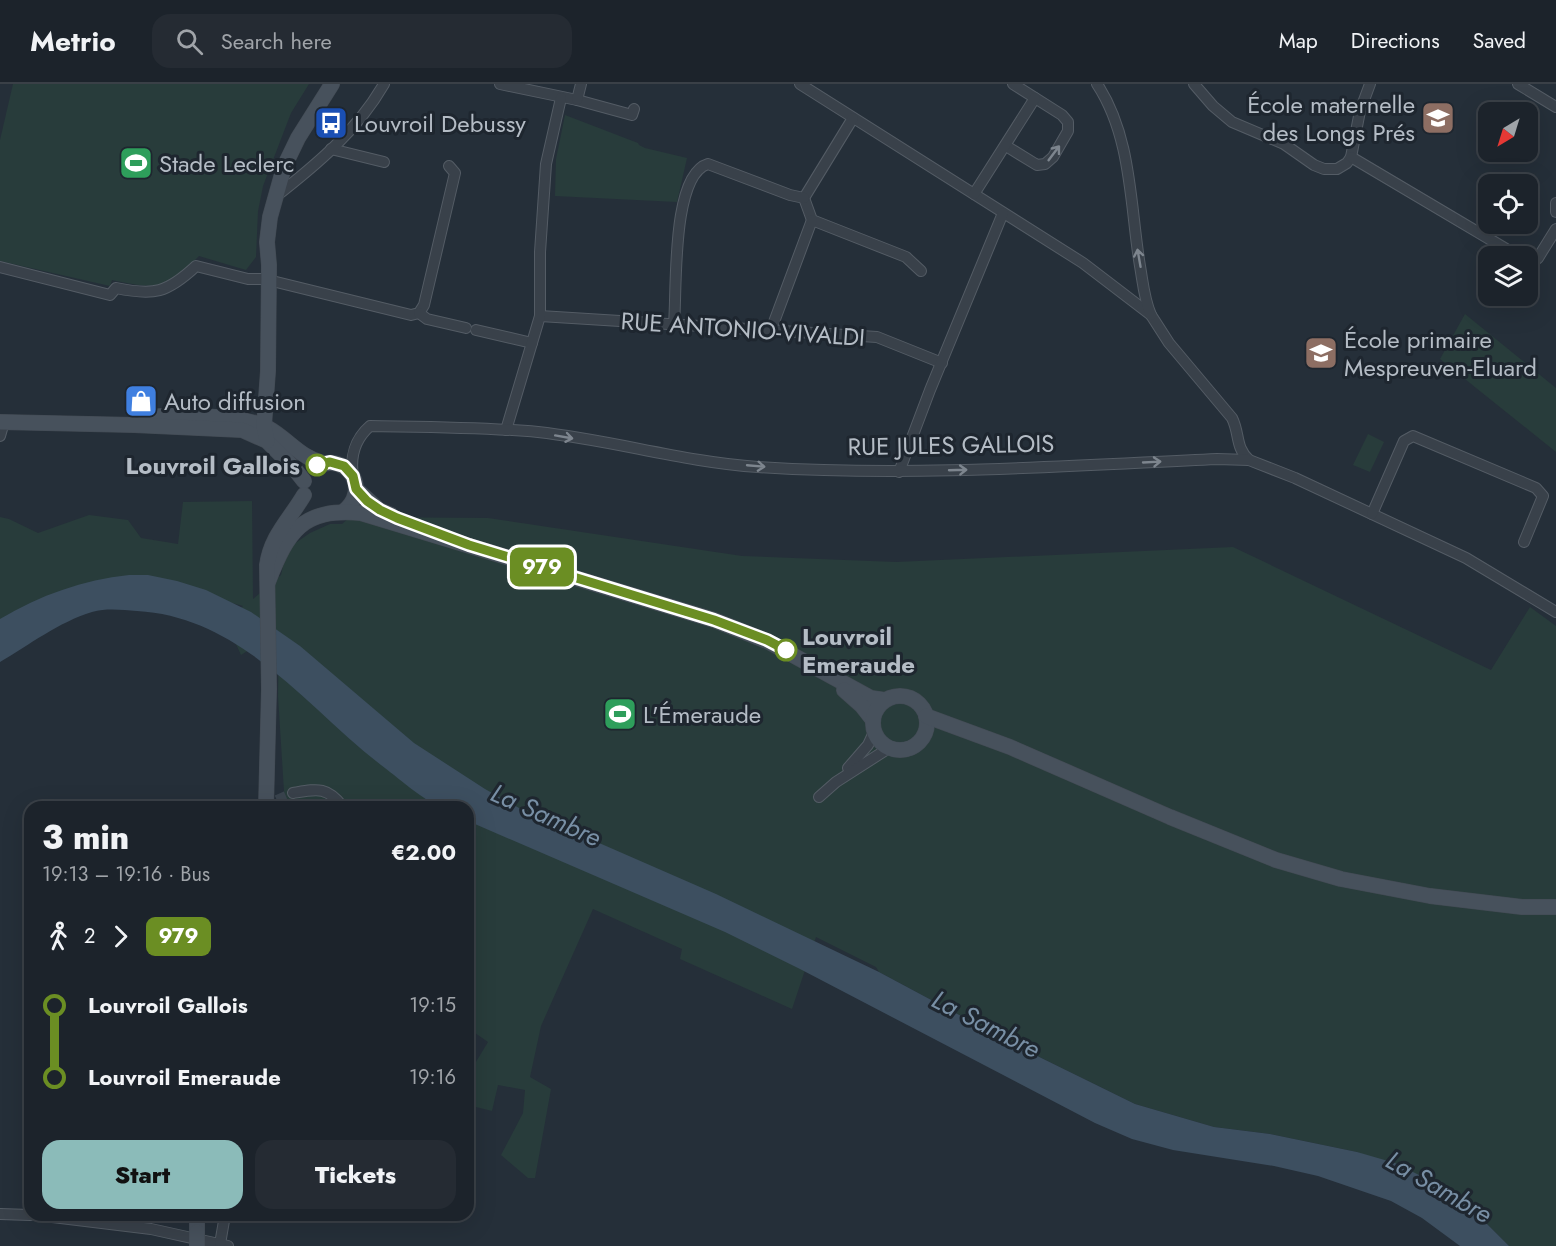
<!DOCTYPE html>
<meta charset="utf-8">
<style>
body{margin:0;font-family:Jost,sans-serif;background:#252b33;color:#f1f3f6;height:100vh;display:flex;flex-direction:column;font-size:22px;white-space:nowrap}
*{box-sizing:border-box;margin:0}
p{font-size:20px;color:#a0a4a9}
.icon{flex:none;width:33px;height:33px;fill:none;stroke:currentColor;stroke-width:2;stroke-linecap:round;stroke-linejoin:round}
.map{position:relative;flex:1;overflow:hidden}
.side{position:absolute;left:24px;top:717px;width:450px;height:420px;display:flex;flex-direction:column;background:#1c232b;border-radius:18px;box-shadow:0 6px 24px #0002,0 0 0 2px #3a4047}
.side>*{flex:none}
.badge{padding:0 12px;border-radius:9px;font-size:21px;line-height:39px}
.needle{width:39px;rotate:218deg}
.tools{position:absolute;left:1478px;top:18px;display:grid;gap:12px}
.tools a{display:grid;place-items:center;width:60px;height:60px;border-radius:12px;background:#1c232b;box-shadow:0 6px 24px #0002,0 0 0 2px #3a4047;font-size:30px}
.map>.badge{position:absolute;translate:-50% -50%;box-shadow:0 0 0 3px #fff}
.legs{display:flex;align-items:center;gap:9px;height:66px;padding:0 18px;font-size:20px}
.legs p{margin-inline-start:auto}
.headline{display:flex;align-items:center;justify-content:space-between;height:102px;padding:0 18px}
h1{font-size:33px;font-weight:800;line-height:45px}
.primary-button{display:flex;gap:12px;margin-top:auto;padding:12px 18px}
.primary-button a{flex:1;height:69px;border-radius:18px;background:#8bbbb9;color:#111;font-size:24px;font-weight:800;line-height:69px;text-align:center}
.primary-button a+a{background:#252b33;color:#f1f3f6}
ul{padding:0 18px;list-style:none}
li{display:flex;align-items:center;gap:21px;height:72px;font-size:22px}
li i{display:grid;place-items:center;width:9px;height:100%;margin:0 8px;background:currentColor}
li i::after{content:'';width:15px;height:15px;margin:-8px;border:4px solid;border-radius:50%;background:#1c232b}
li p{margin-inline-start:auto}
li:first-child i{background:linear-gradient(#0000 50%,currentColor 0)}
li:last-child i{background:linear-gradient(currentColor 50%,#0000 0)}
header{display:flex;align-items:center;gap:36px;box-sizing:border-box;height:84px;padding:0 30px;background:#1c232b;border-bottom:2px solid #3a4047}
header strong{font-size:28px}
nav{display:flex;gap:33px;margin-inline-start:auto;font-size:21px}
.search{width:420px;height:54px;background:#252b33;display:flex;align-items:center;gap:15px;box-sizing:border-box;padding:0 21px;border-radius:18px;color:#a0a4a9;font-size:22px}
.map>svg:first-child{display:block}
</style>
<header>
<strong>Metrio</strong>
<div class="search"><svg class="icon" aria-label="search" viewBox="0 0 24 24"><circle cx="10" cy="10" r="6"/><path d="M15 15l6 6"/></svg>Search here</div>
<nav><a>Map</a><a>Directions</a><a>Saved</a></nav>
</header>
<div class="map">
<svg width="1556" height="1162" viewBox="0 0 1556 1162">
<rect width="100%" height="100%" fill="#252f39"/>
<g fill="#283c3b">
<path d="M13,0h296l-18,29 -28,73 -5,25 -2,46 -10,13 -47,-14c-33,33 -41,34 -87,24l-2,6 -110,-25v-121z"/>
<path d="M565,31l73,28 1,2 6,3 42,10 -10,44 -122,-6 1,-37z"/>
<path d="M1465,230l91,74v64l-116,-93z"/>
<path d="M1368,350l16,8 -14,30 -17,-7z"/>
<path d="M252,417l1,98 28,-24 4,-18 9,-13 16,-11 20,-9h12l8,-7 138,1 254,38 154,6 337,-15 258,123 39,-63 26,19v620h-47l-38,-38 -114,-56 -87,-18 -56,-7 -79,-23 -114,-56 -142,-76 -3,-5 -60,-30 -24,72 -112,-50 2,-10 -89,-40 -52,117 -11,51 21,12 -16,89h-7l-27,-23 22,-42 2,-23 -27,-5 -6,26 -24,-6v-30l20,-33 -20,-14v-221h-183l-7,-111 1,-65 -38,24 -15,-33 17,-16 -91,-25 -152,45v-109l9,2 29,14 51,-18 39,5 13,18 37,6 5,-42z"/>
</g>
<path fill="#3d4f60" d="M129,491h19l29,6 29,9 45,22 49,34 114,97 71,46 34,19 197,86 163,78 142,76 114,56 79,23 56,7 87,18 38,11 42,21 34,24 38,38h-49l-38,-28 -31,-17 -73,-25 -44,-10 -101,-16 -41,-11 -37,-16 -295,-154 -75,-37 -257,-111v-14c-8,0 -20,2 -27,0 -17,-6 -45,-31 -60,-42 -76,-59 -139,-148 -244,-154 -15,-1 -30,-3 -45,1 -33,10 -63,33 -92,50v-43c40,-24 83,-39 129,-44z"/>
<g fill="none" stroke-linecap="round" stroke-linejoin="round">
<path stroke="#3a444e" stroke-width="10" stroke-dasharray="10 5" stroke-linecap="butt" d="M263,722l30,-13"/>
<defs>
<g id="street">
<path d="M500,0l77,16 55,15 2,-6"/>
<path d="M800,0l283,179 68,52 18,28 63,75c8,16 3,29 17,42"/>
<path d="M1097,0c35,53 33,122 43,182 3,17 4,33 11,49"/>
<path d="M1194,0l19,22 19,16 52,22 30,21 10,4h13l10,-6 4,-6 9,-46 10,-27"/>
<path d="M1518,0l38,23"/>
<path d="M577,16l4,-16"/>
<path d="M1006,62l31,19 8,-1 8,-7 15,-26v-9l-6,-7 -49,-31"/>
<path d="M331,65l53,13"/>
<path d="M1351,73l167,99"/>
<path d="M974,110l61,-96"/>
<path d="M275,113c41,-32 82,-66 109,-113"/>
<path d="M804,114l8,22 94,37 15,14"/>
<path d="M804,114l49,-80"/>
<path d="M1556,119v9"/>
<path d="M1527,177l6,1 5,-4 18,-29"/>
<path d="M0,183l110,28 6,-7c38,8 51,5 80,-22l52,13h16l147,36 8,-2 5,-8 31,-132 -6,-7"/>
<path d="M419,229l8,6 39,9"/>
<path d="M540,232l337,21 65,26"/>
<path d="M674,240c3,-34 -3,-149 34,-160l82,31 14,3"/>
<path d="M476,246l56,13"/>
<path d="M771,246l41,-110"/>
<path d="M506,346l34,-114v-64l6,-88 15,-66"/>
<path d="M0,352l4,-14"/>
<path d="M899,388l31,-82 73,-177"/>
<path d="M353,392c-3,-19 2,-37 17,-50 56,1 113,1 168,6 74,8 146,30 220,35 153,10 306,-1 459,-8l32,1 46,18 171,80 90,54"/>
<path d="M1372,430l32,-73 9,-5 123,52 7,8 -19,46"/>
<path d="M848,684l20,-23 6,-13"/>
<path d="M293,709c24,-4 34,-7 50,14"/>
<path d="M819,713l17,-15 53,-34"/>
<path d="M0,1130l30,1"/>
<path d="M36,1131l115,14 77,17"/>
<path d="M220,1160l5,-29"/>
</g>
<g id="secondary">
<path d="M146,333c29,-2 97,-3 122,11 20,11 31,29 55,35"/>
<path d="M0,338l134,3 108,5 25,11 26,26 11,14"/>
<path d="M267,357l-3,-15 4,-55 1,-106 -2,-23 3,-25 14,-50 14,-29 34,-54"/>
<path d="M315,383c32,-17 57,23 28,45"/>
<path d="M356,405l23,21 12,5"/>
<path d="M268,498c20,-51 34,-74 93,-69l353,107 53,21 104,57 14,2"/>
<path d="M844,606l18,16 11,14"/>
<circle cx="900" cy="639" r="27"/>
<path d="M926,632l84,31 160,70 106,43 65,19 89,17 92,11h34"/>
<path d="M266,723l3,-118 -2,-124c4,-29 23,-46 37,-70"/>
<path d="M197,1148v-17"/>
</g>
</defs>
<use href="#street" stroke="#545c65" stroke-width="12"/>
<use href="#secondary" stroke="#424a53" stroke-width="16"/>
<use href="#street" stroke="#39414a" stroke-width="10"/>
<use href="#secondary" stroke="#47515c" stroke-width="15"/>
<defs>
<path id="secondary-bridge" d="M197,1162v-14"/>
</defs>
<use href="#secondary-bridge" stroke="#424a53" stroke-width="16" stroke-linecap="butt"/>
<use href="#secondary-bridge" stroke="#47515c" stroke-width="15"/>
</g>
<defs><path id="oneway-shaft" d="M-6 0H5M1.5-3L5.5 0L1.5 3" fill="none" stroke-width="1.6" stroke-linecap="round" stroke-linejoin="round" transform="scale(1.5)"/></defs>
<g stroke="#7d858e">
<use href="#oneway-shaft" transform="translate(1054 69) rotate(-53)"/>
<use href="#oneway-shaft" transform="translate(1139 174) rotate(-100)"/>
<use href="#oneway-shaft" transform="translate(564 353) rotate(10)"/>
<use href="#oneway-shaft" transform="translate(1152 378) rotate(-3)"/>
<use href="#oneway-shaft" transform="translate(756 382) rotate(5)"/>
<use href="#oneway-shaft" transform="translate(958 386) rotate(-2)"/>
</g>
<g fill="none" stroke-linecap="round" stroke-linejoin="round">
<defs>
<path id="line-1" d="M317,381l13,-3 14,4 9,10 3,13 11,12 13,9 17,8 72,27 245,75 53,20 19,10"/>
</defs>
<use href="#line-1" stroke="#fff" stroke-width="14"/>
<use href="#line-1" stroke="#6b8e23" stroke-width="9"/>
</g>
<defs>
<symbol id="school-square" viewBox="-11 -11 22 22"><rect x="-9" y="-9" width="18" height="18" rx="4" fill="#8d6e63" stroke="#1e262f"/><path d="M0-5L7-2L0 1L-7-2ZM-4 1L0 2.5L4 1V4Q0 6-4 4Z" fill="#fff"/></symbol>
<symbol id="bus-square" viewBox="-11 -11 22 22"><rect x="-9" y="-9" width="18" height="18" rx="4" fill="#1a4fb4" stroke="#1e262f"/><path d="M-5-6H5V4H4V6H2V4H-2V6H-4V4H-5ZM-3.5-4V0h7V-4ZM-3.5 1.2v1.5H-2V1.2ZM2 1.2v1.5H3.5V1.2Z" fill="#fff"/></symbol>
<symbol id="stadium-square" viewBox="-11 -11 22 22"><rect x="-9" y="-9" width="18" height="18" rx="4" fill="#2e9e5b" stroke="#1e262f"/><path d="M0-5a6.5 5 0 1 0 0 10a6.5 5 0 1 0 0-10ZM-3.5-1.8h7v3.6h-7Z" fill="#fff"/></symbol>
<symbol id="shop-square" viewBox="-11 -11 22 22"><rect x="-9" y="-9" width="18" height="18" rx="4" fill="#3f7fe0" stroke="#1e262f"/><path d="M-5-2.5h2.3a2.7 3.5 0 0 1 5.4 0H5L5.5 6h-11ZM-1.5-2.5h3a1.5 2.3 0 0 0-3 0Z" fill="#fff"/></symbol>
</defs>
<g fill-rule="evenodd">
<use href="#school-square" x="1419" y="15" width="38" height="38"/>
<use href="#bus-square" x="312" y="20" width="38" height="38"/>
<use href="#stadium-square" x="117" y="60" width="38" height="38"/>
<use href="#school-square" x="1302" y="250" width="38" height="38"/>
<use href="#shop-square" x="122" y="298" width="38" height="38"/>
<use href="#stadium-square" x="601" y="611" width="38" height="38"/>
</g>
<g fill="#fff" stroke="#6b8e23" stroke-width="3">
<circle cx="317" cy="381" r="10"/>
<circle cx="786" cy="566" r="10"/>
</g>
<g text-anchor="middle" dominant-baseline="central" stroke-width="6" stroke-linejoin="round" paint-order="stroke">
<g font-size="24" fill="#b4bcc5" stroke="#1e262f" text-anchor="start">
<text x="1415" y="20" text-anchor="end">École maternelle<tspan x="1415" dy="28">des Longs Prés</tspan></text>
<text x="354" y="39">Louvroil Debussy</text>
<text x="159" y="79">Stade Leclerc</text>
<text x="1344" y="255">École primaire<tspan x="1344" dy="28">Mespreuven-Eluard</tspan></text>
<text x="164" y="317">Auto diffusion</text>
<text x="643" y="630">L'Émeraude</text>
</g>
<g font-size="24" fill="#b4bcc5" stroke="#1e262f">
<text transform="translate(743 245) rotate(4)">RUE ANTONIO-VIVALDI</text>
<text transform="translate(951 361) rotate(-1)">RUE JULES GALLOIS</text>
</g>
<g font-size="24" font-weight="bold" fill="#b4bcc5" stroke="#1e262f" text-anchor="end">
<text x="300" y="381">Louvroil Gallois</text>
<text x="802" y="552" text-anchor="start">Louvroil<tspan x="802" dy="28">Emeraude</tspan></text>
</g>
<g font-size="26" font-style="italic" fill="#788fa5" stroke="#1e262f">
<text transform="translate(546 731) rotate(24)">La Sambre</text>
<text transform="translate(986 940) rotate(27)">La Sambre</text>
<text transform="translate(1439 1103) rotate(30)">La Sambre</text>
</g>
</g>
</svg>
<div class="tools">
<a><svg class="needle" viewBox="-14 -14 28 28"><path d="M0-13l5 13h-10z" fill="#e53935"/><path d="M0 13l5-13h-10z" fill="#a0a4a9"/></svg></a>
<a><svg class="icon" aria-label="locate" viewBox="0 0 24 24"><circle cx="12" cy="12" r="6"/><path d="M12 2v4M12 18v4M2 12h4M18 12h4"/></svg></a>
<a><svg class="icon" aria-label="layers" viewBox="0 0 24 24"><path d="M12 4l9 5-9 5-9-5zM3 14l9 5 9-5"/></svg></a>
</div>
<b class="badge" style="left:542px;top:483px;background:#6b8e23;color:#fff">979</b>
<section class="side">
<div class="headline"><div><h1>3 min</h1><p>19:13 – 19:16 · Bus</p></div><b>€2.00</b></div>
<div class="legs"><svg class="icon" aria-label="walk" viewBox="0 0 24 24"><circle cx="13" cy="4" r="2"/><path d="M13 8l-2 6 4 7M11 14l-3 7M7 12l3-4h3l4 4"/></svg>2<svg class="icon" aria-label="forward" viewBox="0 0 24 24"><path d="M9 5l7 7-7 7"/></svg><b class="badge" style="background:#6b8e23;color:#fff">979</b></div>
<ul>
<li><i style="color:#6b8e23"></i><b>Louvroil Gallois</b><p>19:15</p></li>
<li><i style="color:#6b8e23"></i><b>Louvroil Emeraude</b><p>19:16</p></li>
</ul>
<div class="primary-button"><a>Start</a><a>Tickets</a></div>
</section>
</div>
